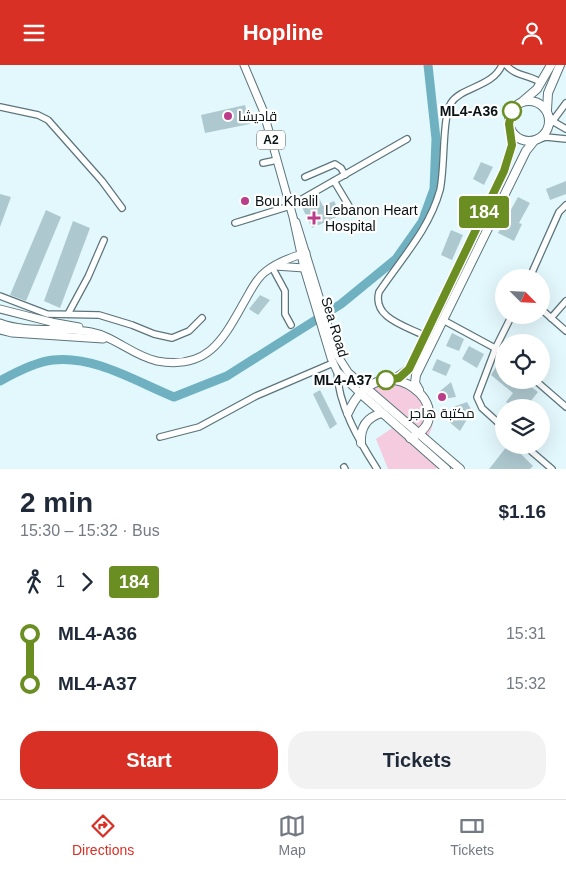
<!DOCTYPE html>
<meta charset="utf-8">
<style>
body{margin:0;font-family:Helvetica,Cairo,sans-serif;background:#f2f2f3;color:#1f2937;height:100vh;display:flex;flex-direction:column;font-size:19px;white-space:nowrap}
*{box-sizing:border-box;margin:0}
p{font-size:16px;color:#747a83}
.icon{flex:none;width:28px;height:28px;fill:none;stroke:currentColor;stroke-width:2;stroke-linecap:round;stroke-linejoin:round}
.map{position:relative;height:404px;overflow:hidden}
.side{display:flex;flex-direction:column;background:#fff;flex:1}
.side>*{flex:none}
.badge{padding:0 10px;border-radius:4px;font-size:18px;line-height:32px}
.needle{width:32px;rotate:114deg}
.tools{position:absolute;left:495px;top:204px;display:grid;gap:10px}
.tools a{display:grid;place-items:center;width:55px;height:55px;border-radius:50%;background:#fff;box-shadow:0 5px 20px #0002;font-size:25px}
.map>.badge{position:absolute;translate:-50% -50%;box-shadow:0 0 0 2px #fff}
.legs{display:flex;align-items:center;gap:8px;height:55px;padding:0 20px;font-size:16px}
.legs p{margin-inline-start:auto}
.head{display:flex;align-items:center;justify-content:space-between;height:85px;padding:0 20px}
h1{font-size:28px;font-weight:600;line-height:38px}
.action{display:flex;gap:10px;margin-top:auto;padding:10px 20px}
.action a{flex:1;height:58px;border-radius:20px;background:#d93025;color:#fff;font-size:20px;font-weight:600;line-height:58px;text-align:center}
.action a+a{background:#f2f2f3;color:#1f2937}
ul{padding:0 20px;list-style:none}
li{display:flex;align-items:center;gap:18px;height:50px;font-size:19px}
li i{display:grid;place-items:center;width:8px;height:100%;margin:0 6px;background:currentColor}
li i::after{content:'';width:12px;height:12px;margin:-6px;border:4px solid;border-radius:50%;background:#fff}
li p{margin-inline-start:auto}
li:first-child i{background:linear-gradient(#0000 50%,currentColor 0)}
li:last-child i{background:linear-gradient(currentColor 50%,#0000 0)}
header{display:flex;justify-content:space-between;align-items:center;height:65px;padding:0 20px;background:#d93025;color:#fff;font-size:22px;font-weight:600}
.dock{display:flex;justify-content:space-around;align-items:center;height:70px;border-top:1px solid #e0e1e3;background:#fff;font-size:14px;color:#747a83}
.dock a{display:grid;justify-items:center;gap:2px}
.dock .active{color:#d93025}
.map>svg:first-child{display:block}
</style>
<header><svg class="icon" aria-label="menu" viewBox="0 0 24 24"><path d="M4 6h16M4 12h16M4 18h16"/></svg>Hopline<svg class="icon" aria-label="person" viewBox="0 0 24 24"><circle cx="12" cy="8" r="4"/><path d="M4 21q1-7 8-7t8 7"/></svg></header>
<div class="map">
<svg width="566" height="404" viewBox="0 0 566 404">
<rect width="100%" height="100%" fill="#e3f8fd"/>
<path fill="#f5cbdf" d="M401,314c31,5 42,38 24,62l14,26 -4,2h-47l-12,-30 25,-17 -30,-31 7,-7z"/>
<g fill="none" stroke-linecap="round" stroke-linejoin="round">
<path stroke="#6fb1c0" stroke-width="9" d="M0,316c16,-9 35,-19 53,-21 41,-5 84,22 121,37l53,-21 114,-72 55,-45 26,-37 12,-33 2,-50 -8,-74"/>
</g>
<g fill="#aec8cf">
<path d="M245,40l5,19 -45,9 -4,-18z"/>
<path d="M481,97l12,5 -9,18 -11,-6z"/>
<path d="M566,116v13l-16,6 -4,-11z"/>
<path d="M0,129l11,3 -11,30z"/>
<path d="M318,131l5,10 11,-5 7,14 -29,13 -11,-23z"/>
<path d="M518,132l12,6 -11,20 3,1 -8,17 -16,-8z"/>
<path d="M46,145l15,7 -35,84 -16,-6z"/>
<path d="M73,156l17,7 -30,80 -16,-7z"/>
<path d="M451,165l12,5 -11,25 -11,-5z"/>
<path d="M260,230l10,5 -12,15 -9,-6z"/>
<path d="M452,268l12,6 -5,12 -13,-5z"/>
<path d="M469,281l15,8 -7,14 -15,-9z"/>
<path d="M502,292l2,1v22h18l16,12 -12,15h-13l-7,-5 7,-9 -22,-18z"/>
<path d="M437,294l14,6 -5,11 -14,-6z"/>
<path d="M451,317l5,15 -13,2 -3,-8z"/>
<path d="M320,325l17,34 -7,5 -17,-35z"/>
<path d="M467,337l5,9 -12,20 -12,-10 5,-14z"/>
<path d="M508,380h4l21,21 -3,3h-41z"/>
</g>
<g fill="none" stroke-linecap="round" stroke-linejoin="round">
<defs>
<g id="minor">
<path d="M506,0c12,13 23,9 35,18"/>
<path d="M0,42l38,8 10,5 54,61 20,27"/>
<path d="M549,50l5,7 12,7"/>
<path d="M549,61l17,-23"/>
<path d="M537,75l9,-3 20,2"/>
<path d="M263,98l14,-3"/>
<path d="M305,112l30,-13 6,4 4,7"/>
<path d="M334,116l15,25"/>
<path d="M235,158l55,-17 117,-67"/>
<path d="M272,202l13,24v23l6,11"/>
<path d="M530,212l29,-65 7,-7"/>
<path d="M0,231l47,18 52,1 33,10 22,9 18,4 17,-7 13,-13"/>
<path d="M541,244l25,22"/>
<path d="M68,249l20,-37 16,-37"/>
<path d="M551,253l15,-17"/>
<path d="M443,255l61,33"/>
<path d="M425,271c-19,-10 -53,-18 -46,-44 22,-33 50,-62 61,-102 5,-21 2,-73 11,-87 10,-16 42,-16 51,-38"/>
<path d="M337,306c1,34 22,70 40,98"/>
<path d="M535,315l31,27"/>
<path d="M504,363l-22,-20 -5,-11 19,-50 16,-32"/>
<path d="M160,372l39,-10 57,-31 77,-33"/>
<path d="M524,380l28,24"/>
<path d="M344,402l1,2"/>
</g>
<g id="major">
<path d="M244,0l19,45 30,107 11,51 27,90 6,13 23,22"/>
<path d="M296,157l41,133 11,17 18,16"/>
<path d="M275,201l29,2"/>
<path d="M0,244l51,13 4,3v7"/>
<path d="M51,257l28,5"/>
<path d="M0,258c24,10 64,4 91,9 23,4 42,24 66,29 54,10 68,-26 90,-64 5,-9 10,-19 18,-25 12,-10 26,-15 41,-19"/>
<path d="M0,265l12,3 91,6"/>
</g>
<g id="highway">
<circle cx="529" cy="56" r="20"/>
<path d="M523,36l14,-12 14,-24"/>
<path d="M547,45l1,-17 12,-28"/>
<path d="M393,315l16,-11 95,-198 8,-26 -1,-15"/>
<path d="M366,323l94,81"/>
<path d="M419,325l-4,-7 1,-8 110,-224 8,-10"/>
<path d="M360,328l86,76"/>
<path d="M348,348c34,-77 119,1 62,25"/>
<path d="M361,378c-1,-16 6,-26 21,-30"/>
</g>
</defs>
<use href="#minor" stroke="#5c747a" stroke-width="8"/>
<use href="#major" stroke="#5c747a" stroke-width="9"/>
<use href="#highway" stroke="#5c747a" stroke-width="10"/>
<use href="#minor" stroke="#fff" stroke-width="5.5"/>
<use href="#major" stroke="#fff" stroke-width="7"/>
<use href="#highway" stroke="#fff" stroke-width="8"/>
</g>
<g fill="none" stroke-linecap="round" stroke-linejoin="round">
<defs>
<path id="line-1" d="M386,315l13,-2 10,-9 95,-198 8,-26 -3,-21 3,-13"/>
</defs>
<use href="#line-1" stroke="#fff" stroke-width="11"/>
<use href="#line-1" stroke="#6b8e23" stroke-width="8"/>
</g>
<g fill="#fff" stroke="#6b8e23" stroke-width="2.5">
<circle cx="512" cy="46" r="9"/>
<circle cx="386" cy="315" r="9"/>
</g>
<g fill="#bb3c88" stroke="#fff" stroke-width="2">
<circle cx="228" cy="51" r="5"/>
<circle cx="245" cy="136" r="5"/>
<path d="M311.5 145.5h5v5h5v5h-5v5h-5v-5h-5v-5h5z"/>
<circle cx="442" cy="332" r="5"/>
</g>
<g text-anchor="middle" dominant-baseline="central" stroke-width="4.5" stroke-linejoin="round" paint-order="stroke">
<rect fill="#fff" stroke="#53595a" stroke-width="1" x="257" y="65.5" width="28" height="19" rx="4"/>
<g font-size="12" font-weight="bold" fill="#091214">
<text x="271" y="75">A2</text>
</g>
<g font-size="14" font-weight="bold" fill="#091214" stroke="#fff" text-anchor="end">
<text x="498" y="46">ML4-A36</text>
<text x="372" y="315">ML4-A37</text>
</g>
<g font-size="14" fill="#091214" stroke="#fff" text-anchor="start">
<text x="238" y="51">قاديشا</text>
<text x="255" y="136">Bou Khalil</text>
<text x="325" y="145">Lebanon Heart<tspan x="325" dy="16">Hospital</tspan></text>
<text x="442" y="348" text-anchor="middle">مكتبة هاجر</text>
</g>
<g font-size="14" fill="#091214" stroke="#fff">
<text transform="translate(335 262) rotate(73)">Sea Road</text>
</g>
</g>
</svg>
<div class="tools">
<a><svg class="needle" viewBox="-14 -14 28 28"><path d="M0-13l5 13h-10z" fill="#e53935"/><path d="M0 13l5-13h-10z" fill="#747a83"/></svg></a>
<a><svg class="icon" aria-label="locate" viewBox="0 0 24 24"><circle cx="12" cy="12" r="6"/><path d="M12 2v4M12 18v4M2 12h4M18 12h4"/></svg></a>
<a><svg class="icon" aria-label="layers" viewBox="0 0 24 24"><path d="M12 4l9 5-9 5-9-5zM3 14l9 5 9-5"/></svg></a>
</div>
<b class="badge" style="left:484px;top:147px;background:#6b8e23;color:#fff">184</b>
</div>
<section class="side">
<div class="head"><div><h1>2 min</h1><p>15:30 – 15:32 · Bus</p></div><b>$1.16</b></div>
<div class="legs"><svg class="icon" aria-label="walk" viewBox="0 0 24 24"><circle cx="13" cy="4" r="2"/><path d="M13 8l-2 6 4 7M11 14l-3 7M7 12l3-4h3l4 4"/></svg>1<svg class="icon" aria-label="forward" viewBox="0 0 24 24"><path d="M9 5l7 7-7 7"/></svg><b class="badge" style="background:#6b8e23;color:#fff">184</b></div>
<ul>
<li><i style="color:#6b8e23"></i><b>ML4-A36</b><p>15:31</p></li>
<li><i style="color:#6b8e23"></i><b>ML4-A37</b><p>15:32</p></li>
</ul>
<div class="action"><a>Start</a><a>Tickets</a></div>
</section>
<nav class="dock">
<a class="active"><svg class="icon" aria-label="directions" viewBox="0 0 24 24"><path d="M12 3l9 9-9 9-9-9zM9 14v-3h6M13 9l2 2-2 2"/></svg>Directions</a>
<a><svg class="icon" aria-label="map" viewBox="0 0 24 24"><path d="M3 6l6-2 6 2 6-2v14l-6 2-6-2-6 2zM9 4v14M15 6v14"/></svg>Map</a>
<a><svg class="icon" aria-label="tickets" viewBox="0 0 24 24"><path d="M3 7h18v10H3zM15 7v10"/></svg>Tickets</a>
</nav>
